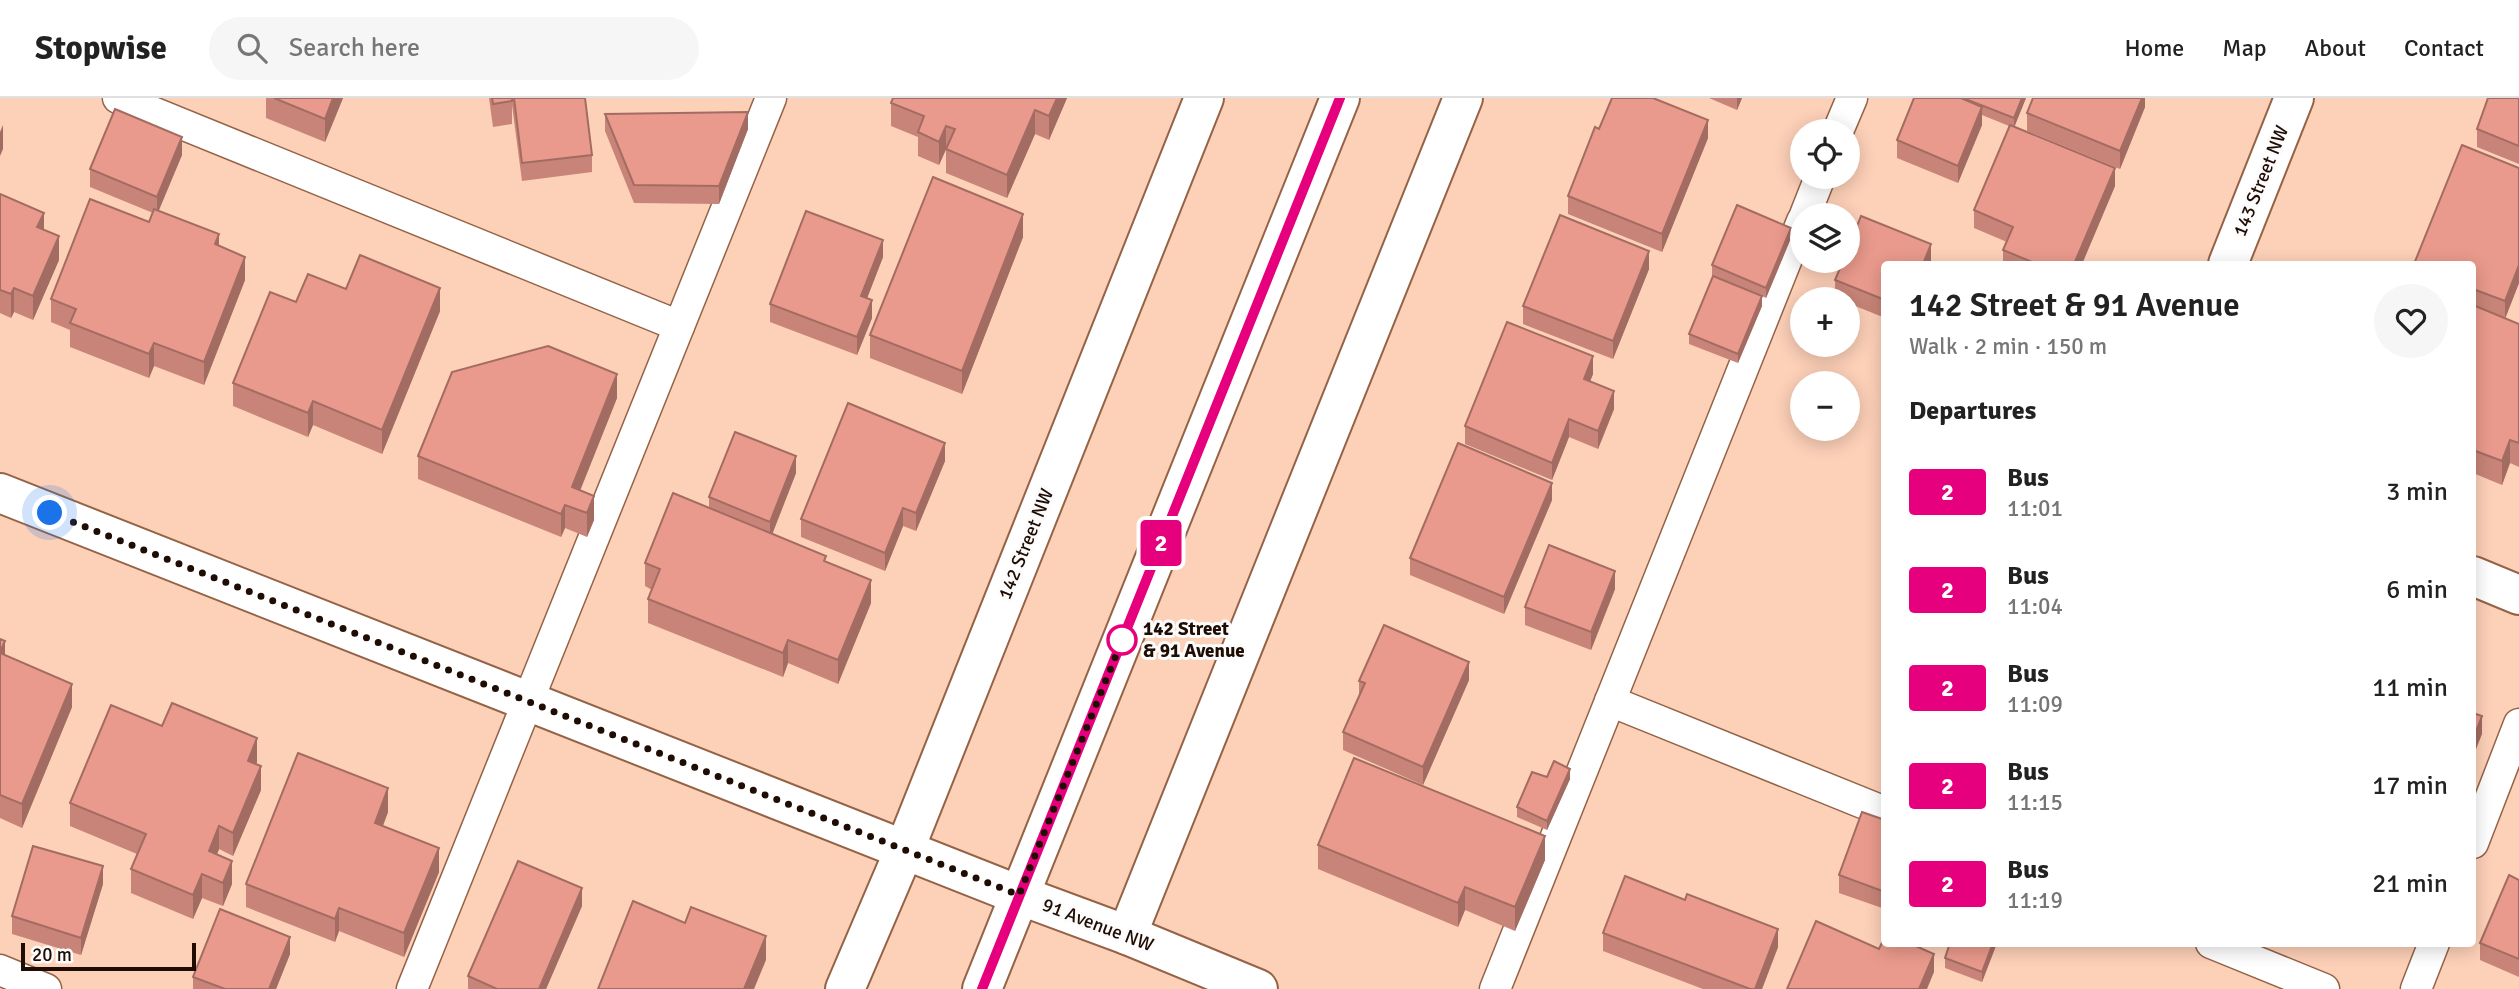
<!DOCTYPE html>
<meta charset="utf-8">
<style>
body{margin:0;font-family:Signika,sans-serif;background:#f6f6f6;color:#222;height:100vh;display:flex;flex-direction:column;font-size:26px;white-space:nowrap}
*{box-sizing:border-box;margin:0}
p{font-size:23px;color:#767676}
.icon{flex:none;width:38px;height:38px;fill:none;stroke:currentColor;stroke-width:2;stroke-linecap:round;stroke-linejoin:round}
.map{position:relative;flex:1;overflow:hidden}
.panel{position:absolute;left:1881px;top:163px;width:595px;height:686px;display:flex;flex-direction:column;background:#fff;border-radius:7px;box-shadow:0 4px 18px #0003}
.panel>*{flex:none}
.badge{padding:0 14px;border-radius:5px;font-size:24px;line-height:46px}
.fabs{position:absolute;left:1790px;top:21px;display:grid;gap:14px}
.fabs a{display:grid;place-items:center;width:70px;height:70px;border-radius:50%;background:#fff;box-shadow:0 4px 18px #0003;font-size:35px}
.scale{position:absolute;left:21px;bottom:18px;width:175px;box-sizing:border-box;padding-left:7px;border:4px solid #1f0c03;border-top:0;font-size:19px;line-height:24px;white-space:nowrap;color:#1f0c03;-webkit-text-stroke:5px #fcfcfc;paint-order:stroke}
.you{position:absolute;width:35px;height:35px;margin:-18px;border:5px solid #fff;border-radius:50%;background:#1a73e8;box-shadow:0 0 0 10px #1a73e833}
.map>.badge{position:absolute;translate:-50% -50%;box-shadow:0 0 0 4px #fff}
h2{padding:0 28px;font-size:26px;line-height:63px}
.round{display:grid;place-items:center;flex:none;width:74px;height:74px;border-radius:37px;background:#f6f6f6}
.head{display:flex;align-items:center;justify-content:space-between;height:119px;padding:0 28px}
h1{font-size:33px;font-weight:600;line-height:52px}
ul{padding:0;list-style:none}
li{display:flex;align-items:center;gap:21px;height:98px;padding:0 28px}
li div{flex:1}
li b{display:block;font-size:26px}
li em{font-style:normal}
li .badge{min-width:77px;font-weight:700;text-align:center}
header{display:flex;align-items:center;gap:42px;box-sizing:border-box;height:98px;padding:0 35px;background:#fff;border-bottom:2px solid #e0e0e0}
header strong{font-size:33px}
nav{display:flex;gap:38px;margin-inline-start:auto;font-size:24px}
.search{width:490px;height:63px;background:#f6f6f6;display:flex;align-items:center;gap:18px;box-sizing:border-box;padding:0 24px;border-radius:38px;color:#767676;font-size:26px}
.map>svg:first-child{display:block}
</style>
<header>
<strong>Stopwise</strong>
<div class="search"><svg class="icon" aria-label="search" viewBox="0 0 24 24"><circle cx="10" cy="10" r="6"/><path d="M15 15l6 6"/></svg>Search here</div>
<nav><a>Home</a><a>Map</a><a>About</a><a>Contact</a></nav>
</header>
<div class="map">
<svg width="2519" height="891" viewBox="0 0 2519 891">
<rect width="100%" height="100%" fill="#fdd0b8"/>
<g fill="none" stroke-linecap="round" stroke-linejoin="round">
<defs>
<g id="lane">
<path d="M118,0l561,228"/>
<path d="M1838,33l14,-33"/>
<path d="M1805,117l15,-38"/>
<path d="M1610,603l275,111"/>
<path d="M2473,745l46,-119"/>
<path d="M2211,845l113,46"/>
<path d="M0,872l46,19"/>
<path d="M412,891l359,-891"/>
<path d="M1495,891l307,-768"/>
<path d="M2416,891l18,-46"/>
</g>
<g id="street">
<path d="M2228,166l66,-166"/>
<path d="M0,395l1019,402"/>
<path d="M2473,478l46,19"/>
<path d="M1127,837l336,-837"/>
<path d="M845,891l59,-138 300,-753"/>
</g>
<g id="secondary">
<path d="M1019,797l108,40 131,54"/>
<path d="M982,891l358,-891"/>
</g>
</defs>
<use href="#lane" stroke="#946347" stroke-width="33"/>
<use href="#street" stroke="#946347" stroke-width="42"/>
<use href="#secondary" stroke="#946347" stroke-width="42"/>
<use href="#lane" stroke="#fff" stroke-width="30"/>
<use href="#street" stroke="#fff" stroke-width="38"/>
<use href="#secondary" stroke="#fff" stroke-width="38"/>
</g>
<g fill="#c88478">
<path d="M266,0h77l-18,44 -59,-24z"/>
<path d="M489,0h96l7,57v17l-70,9 -10,-76v19l-19,3z"/>
<path d="M1067,0l-18,42 -14,-6 -28,64 -61,-25v-23l-7,15 -21,-9v-19l-27,-11v-23z"/>
<path d="M1709,0h33l-5,12z"/>
<path d="M1914,0h112l-12,28 101,60 -33,78h-79v-14l4,-8 -33,-14v-18l35,-84 -27,-11v10l-24,58 -61,-25v-18z"/>
<path d="M2145,0v9l-25,62 -93,-38v-18z"/>
<path d="M2519,0v66l-42,-17v-18z"/>
<path d="M605,16l143,15 -29,75 -85,-1 -29,-72z"/>
<path d="M1708,40l-46,114 -94,-38v-18z"/>
<path d="M182,57l-24,56 61,35 26,34 -41,105 -50,-19 -5,12 -79,-31v-17l-19,-8v-23l98,-77 4,-9 -63,-26v-18z"/>
<path d="M2519,70v115l-14,35 14,6v143l-9,-4 -8,22 -29,-12v-209z"/>
<path d="M0,96l44,36 15,30 -26,60 -19,-8 -3,6 -11,-5z"/>
<path d="M1861,118l70,28 -1,20h-45v54l-37,-15v-4h-9l-4,-1v-18l8,-19h5v-12z"/>
<path d="M1023,139l-61,157 -92,-36v-23z"/>
<path d="M1791,140l-25,60 -4,-2v10l-24,57 -49,-19v-10l63,-42 -40,-17v-10z"/>
<path d="M883,159l-16,41 5,20 -15,37 -87,-33v-18z"/>
<path d="M1649,171l-36,90 -90,-35v-18z"/>
<path d="M346,191l94,22 -58,143 -69,-29 -5,12 -75,-31v-23l63,-81z"/>
<path d="M1593,276l-3,7 24,28 -16,40 -29,-12 -17,43 -87,-36v-18z"/>
<path d="M617,300l-37,93 14,29 -7,17 -22,-9 -4,9 -143,-58v-23z"/>
<path d="M945,363l-29,70 -13,-5 -18,45 -84,-34v-18z"/>
<path d="M796,375l-24,61 54,28 45,41 -33,81 -50,-21 -5,14 -135,-54v-24l4,-9 -7,-4v-23l64,-55v-11z"/>
<path d="M1552,402l-48,114 -94,-39v-17z"/>
<path d="M1615,491l-24,61 -66,-25v-18z"/>
<path d="M0,541l5,16 67,52 -50,121 -22,-10z"/>
<path d="M1469,582l-46,105 -80,-35v-18l16,-36v-15z"/>
<path d="M162,628l95,36 -1,2 5,26 -28,66 -14,-7 -2,5 15,30 -9,22 -21,-8 -9,21 -62,-26v-24l6,-15 -67,-28v-23z"/>
<path d="M1547,679l23,2 -23,51 -30,-13v-10z"/>
<path d="M388,714l-5,14 56,46 -35,85 -65,-26 -4,11 -89,-35v-23z"/>
<path d="M1885,722v89l-46,-16v-18z"/>
<path d="M1318,747l227,15 -30,71 -50,-21 -7,17 -140,-58z"/>
<path d="M2519,782v97l-39,-17v-17z"/>
<path d="M103,786l-22,71 -69,-21v-18z"/>
<path d="M582,808l-36,83h-78v-13z"/>
<path d="M1603,835l175,14 -16,42h-59l-100,-38z"/>
<path d="M1997,845l-15,39 -37,-14v-10z"/>
<path d="M290,856l-14,35h-83v-12z"/>
</g>
<g fill="#a36c62">
<path d="M333,0h10l-18,44v-23z"/>
<path d="M1057,0h10l-18,42v-24z"/>
<path d="M1737,0h5l-5,12z"/>
<path d="M2022,0h4l-12,30v-10z"/>
<path d="M2142,0h3v9l-25,62v-18z"/>
<path d="M1982,9v18l-24,58v-17z"/>
<path d="M1035,12v24l-28,64v-23z"/>
<path d="M748,14v17l-29,75v-18z"/>
<path d="M1708,22v18l-46,114v-18z"/>
<path d="M3,27v24l-3,7v-24z"/>
<path d="M946,28v23l-7,16v-23z"/>
<path d="M182,39v18l-25,60v-18z"/>
<path d="M2115,70v18l-33,78h-8z"/>
<path d="M44,115v24l-7,-10z"/>
<path d="M1023,116v23l-61,157v-23z"/>
<path d="M1791,130v10l-25,60v-10z"/>
<path d="M219,136v24l-4,-14z"/>
<path d="M59,138v24l-26,60v-24z"/>
<path d="M883,142v17l-22,57v-18z"/>
<path d="M1931,146v18l-1,2h-7z"/>
<path d="M1649,153v18l-36,90v-18z"/>
<path d="M245,159v23l-41,105v-23z"/>
<path d="M2519,167v18l-14,36v-18z"/>
<path d="M14,190v24l-3,6v-24z"/>
<path d="M440,190v23l-58,143v-24z"/>
<path d="M1762,198v10l-24,57v-9z"/>
<path d="M872,202v18l-15,37v-18z"/>
<path d="M154,245v23l-5,12v-24z"/>
<path d="M1593,258v18l-9,23v-18z"/>
<path d="M617,276v24l-44,110 -1,-21z"/>
<path d="M1614,293v18l-16,40v-18z"/>
<path d="M313,303v24l-5,12v-24z"/>
<path d="M1569,321v18l-17,43v-17z"/>
<path d="M2510,342v23l-8,22v-24z"/>
<path d="M945,345v18l-29,70v-18z"/>
<path d="M796,358v17l-26,67v-18z"/>
<path d="M1552,385v17l-48,114v-17z"/>
<path d="M594,398v24l-7,17v-24z"/>
<path d="M565,407v23l-4,9v-23z"/>
<path d="M903,410v18l-18,45v-18z"/>
<path d="M1615,473v18l-24,61v-18z"/>
<path d="M871,482v23l-33,81v-24z"/>
<path d="M788,542v23l-5,14v-24z"/>
<path d="M5,543v23l-5,11v-23z"/>
<path d="M1469,564v18l-46,105v-18z"/>
<path d="M72,586v23l-50,121v-24z"/>
<path d="M2482,618v18l-9,23v-18z"/>
<path d="M257,640v24l-9,22v-23z"/>
<path d="M261,668v24l-28,66v-23z"/>
<path d="M1570,671v10l-23,51v-9z"/>
<path d="M388,690v24l-13,34v-23z"/>
<path d="M219,728v23l-10,26v-24z"/>
<path d="M1545,738v24l-30,71v-24z"/>
<path d="M439,750v24l-35,85v-24z"/>
<path d="M232,763v23l-9,22v-23z"/>
<path d="M103,768v18l-22,71v-17z"/>
<path d="M202,776v24l-9,21v-24z"/>
<path d="M1465,789v23l-7,17v-24z"/>
<path d="M582,790v18l-36,83h-7z"/>
<path d="M339,810v23l-4,11v-23z"/>
<path d="M1778,831v18l-16,42h-7z"/>
<path d="M766,838v24l-12,29h-10z"/>
<path d="M290,839v17l-14,35h-7z"/>
<path d="M1993,845h4l-15,39v-10z"/>
<path d="M1934,856v18l-7,17h-8z"/>
</g>
<g fill="#e99a8c" stroke="#a36c62" stroke-width="2">
<path d="M274,0h59l-8,21z"/>
<path d="M492,0h20v3l-19,3z"/>
<path d="M514,0h71l7,57 -70,8z"/>
<path d="M893,0h164l-8,18 -14,-6 -28,65 -61,-26 9,-20 -9,-3 -7,16 -21,-10 6,-16 -33,-13z"/>
<path d="M1612,0h41l55,22 -46,114 -94,-38 27,-69 4,2z"/>
<path d="M1914,0h47l21,9 -24,59 -61,-26z"/>
<path d="M1963,0h59l-8,20z"/>
<path d="M2033,0h109l-22,53 -93,-38z"/>
<path d="M2488,0h31v48l-42,-17z"/>
<path d="M115,11l67,28 -25,60 -67,-28z"/>
<path d="M748,14l-29,74 -85,-1 -29,-71z"/>
<path d="M2010,27l105,43 -41,96h-37l-34,-14 10,-23 -39,-17z"/>
<path d="M2462,47l57,23v97l-14,36 -32,-12v-25h-59z"/>
<path d="M933,79l90,37 -61,157 -92,-36z"/>
<path d="M0,96l44,19 -7,14 22,9 -26,60 -19,-8 -3,6 -11,-4z"/>
<path d="M90,101l59,23 5,-13 65,25 -4,10 30,13 -41,105 -50,-19 -5,11 -79,-31 6,-14 -25,-10z"/>
<path d="M1737,107l54,23 -25,60 -54,-23z"/>
<path d="M806,113l77,29 -22,56 11,4 -15,37 -87,-33z"/>
<path d="M1560,117l89,36 -36,90 -90,-35z"/>
<path d="M1861,118l70,28 -8,20h-38v36l-50,-20 8,-19h5v-12z"/>
<path d="M360,157l80,33 -58,142 -69,-29 -5,12 -75,-30 37,-91 26,10 12,-28 38,15z"/>
<path d="M1713,178l49,20 -24,58 -49,-20z"/>
<path d="M2473,207l46,19v119l-9,-3 -8,21 -29,-11z"/>
<path d="M1507,224l86,34 -9,23 30,12 -16,40 -29,-12 -17,44 -87,-37z"/>
<path d="M548,248l69,28 -45,113 22,9 -7,17 -22,-8 -4,9 -143,-58 34,-84z"/>
<path d="M848,305l97,40 -29,70 -13,-5 -18,45 -84,-34z"/>
<path d="M735,334l61,24 -26,66 -61,-25z"/>
<path d="M1458,345l94,40 -48,114 -94,-39z"/>
<path d="M673,395l153,63 -2,5 47,19 -33,80 -50,-20 -5,13 -135,-54 12,-30 -15,-6z"/>
<path d="M1549,447l66,26 -24,61 -66,-25z"/>
<path d="M1384,527l85,37 -46,105 -80,-35 22,-49 -6,-2z"/>
<path d="M0,541l5,2 -5,11z"/>
<path d="M0,555l72,31 -50,120 -22,-9z"/>
<path d="M172,605l85,35 -9,23 13,5 -28,67 -14,-7 -10,25 23,10 -9,22 -21,-9 -9,21 -62,-26 15,-35 -76,-31 41,-98 51,21z"/>
<path d="M2473,615l9,3 -9,23z"/>
<path d="M298,655l90,35 -13,35 64,25 -35,85 -65,-25 -4,11 -89,-35z"/>
<path d="M1354,660l191,78 -30,71 -50,-20 -7,16 -140,-58z"/>
<path d="M1554,663l16,8 -23,52 -30,-14 15,-35 15,5z"/>
<path d="M1862,714l23,8v72l-46,-17z"/>
<path d="M33,748l70,20 -22,72 -69,-22z"/>
<path d="M518,763l64,27 -43,101h-42l-29,-13z"/>
<path d="M2509,777l10,5v79l-39,-16z"/>
<path d="M1625,778l60,24 2,-6 91,35 -23,60h-5l-147,-56z"/>
<path d="M633,803l52,22 6,-16 75,29 -22,53h-146z"/>
<path d="M220,811l70,28 -21,52h-44l-32,-12z"/>
<path d="M1816,823l63,28 6,-13v7h24l25,11 -15,35h-132z"/>
<path d="M1950,845h43l-11,29 -37,-14z"/>
</g>
<g fill="none" stroke-linecap="round" stroke-linejoin="round">
<defs>
<path id="line" d="M982,891l358,-891"/>
</defs>
<use href="#line" stroke="#fff" stroke-width="16"/>
<use href="#line" stroke="#e6007e" stroke-width="10"/>
<path stroke="#1f0c03" stroke-width="7" stroke-dasharray="0 12.6" d="M50,415l969,382 104,-257 -1,2"/>
</g>
<circle fill="#fff" stroke="#e6007e" stroke-width="3.5" cx="1122" cy="542" r="14"/>
<g text-anchor="middle" dominant-baseline="central" stroke-width="6" stroke-linejoin="round" paint-order="stroke">
<g font-size="19" fill="#1f0c03" stroke="#fcfcfc">
<text transform="translate(2261 83) rotate(-68)">143 Street NW</text>
<text transform="translate(1026 446) rotate(-68)">142 Street NW</text>
<text transform="translate(1098 827) rotate(21)">91 Avenue NW</text>
</g>
<g font-size="19" font-weight="bold" fill="#1f0c03" stroke="#fcfcfc" text-anchor="start">
<text x="1143" y="531">142 Street<tspan x="1143" dy="22">&amp; 91 Avenue</tspan></text>
</g>
</g>
</svg>
<div class="fabs">
<a><svg class="icon" aria-label="locate" viewBox="0 0 24 24"><circle cx="12" cy="12" r="6"/><path d="M12 2v4M12 18v4M2 12h4M18 12h4"/></svg></a>
<a><svg class="icon" aria-label="layers" viewBox="0 0 24 24"><path d="M12 4l9 5-9 5-9-5zM3 14l9 5 9-5"/></svg></a>
<a>+</a>
<a>−</a>
</div>
<div class="scale">20 m</div>
<div class="you" style="left:50px;top:415px"></div>
<b class="badge" style="left:1161px;top:445px;background:#e6007e;color:#fff">2</b>
<section class="panel">
<div class="head"><div><h1>142 Street &amp; 91 Avenue</h1><p>Walk · 2 min · 150 m</p></div><a class="round"><svg class="icon" aria-label="heart" viewBox="0 0 24 24"><path d="M12 20l-8-8c-3-5 5-10 8-4 3-6 11-1 8 4z"/></svg></a></div>
<h2>Departures</h2>
<ul>
<li><span class="badge" style="background:#e6007e;color:#fff">2</span><div><b>Bus</b><p>11:01</p></div><em>3 min</em></li>
<li><span class="badge" style="background:#e6007e;color:#fff">2</span><div><b>Bus</b><p>11:04</p></div><em>6 min</em></li>
<li><span class="badge" style="background:#e6007e;color:#fff">2</span><div><b>Bus</b><p>11:09</p></div><em>11 min</em></li>
<li><span class="badge" style="background:#e6007e;color:#fff">2</span><div><b>Bus</b><p>11:15</p></div><em>17 min</em></li>
<li><span class="badge" style="background:#e6007e;color:#fff">2</span><div><b>Bus</b><p>11:19</p></div><em>21 min</em></li>
</ul>
</section>
</div>
